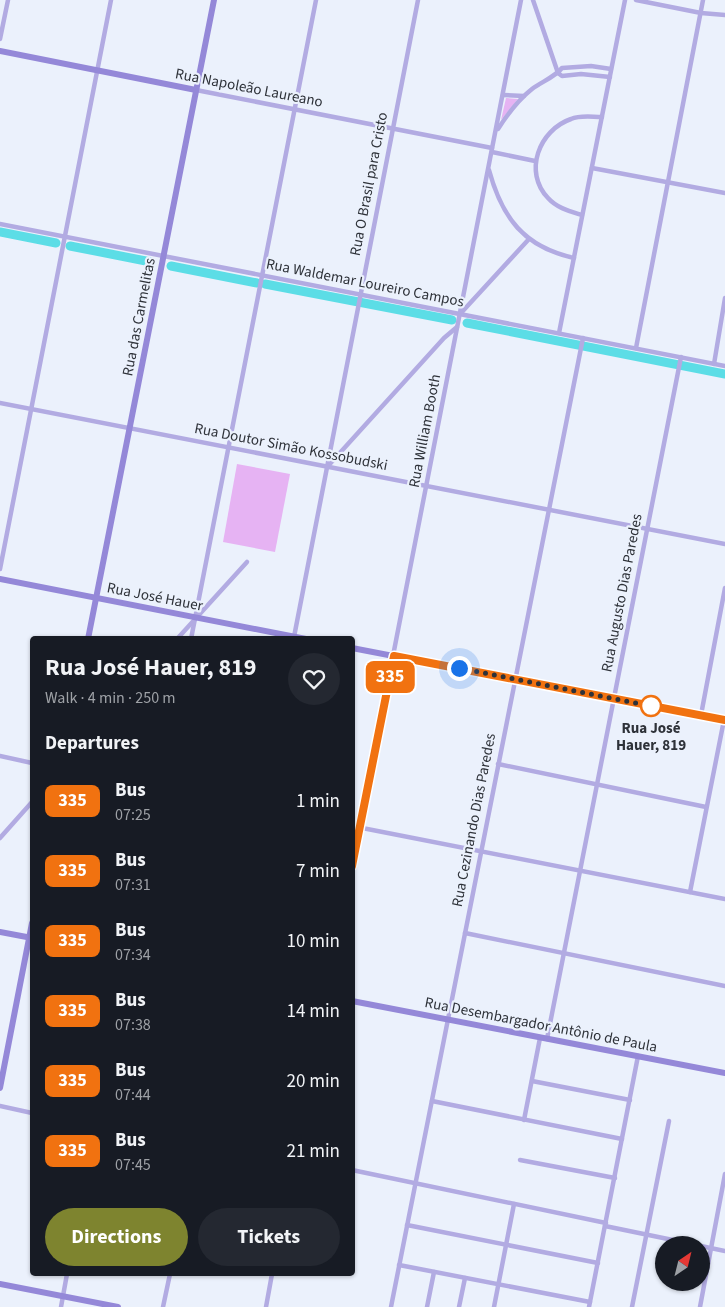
<!DOCTYPE html>
<meta charset="utf-8">
<style>
body{margin:0;font-family:"Source Sans 3",sans-serif;background:#242831;color:#f1f3f6;height:100vh;display:flex;flex-direction:column;font-size:19px;white-space:nowrap}
*{box-sizing:border-box;margin:0}
p{font-size:16px;color:#9ea1a6}
.icon{flex:none;width:28px;height:28px;fill:none;stroke:currentColor;stroke-width:2;stroke-linecap:round;stroke-linejoin:round}
.map{position:relative;flex:1;overflow:hidden}
.panel{position:absolute;left:30px;top:636px;width:325px;height:640px;display:flex;flex-direction:column;background:#171b24;border-radius:5px;box-shadow:0 1px 4px #0004}
.panel>*{flex:none}
.badge{padding:0 10px;border-radius:8px;font-size:18px;line-height:32px}
.needle{width:32px;rotate:35deg}
.buttons{position:absolute;left:655px;top:1236px;display:grid;gap:10px}
.buttons a{display:grid;place-items:center;width:55px;height:55px;border-radius:50%;background:#171b24;box-shadow:0 1px 4px #0004;font-size:25px}
.you{position:absolute;width:25px;height:25px;margin:-12px;border:4px solid #fff;border-radius:50%;background:#1a73e8;box-shadow:0 0 0 8px #1a73e833}
.map>.badge{position:absolute;translate:-50% -50%;box-shadow:0 0 0 2px #fff}
h2{padding:0 15px;font-size:19px;line-height:45px}
.round{display:grid;place-items:center;flex:none;width:52px;height:52px;border-radius:26px;background:#242831}
.head{display:flex;align-items:center;justify-content:space-between;height:85px;padding:0 15px}
h1{font-size:24px;font-weight:700;line-height:38px}
.cta{display:flex;gap:10px;margin-top:auto;padding:10px 15px}
.cta a{flex:1;height:58px;border-radius:30px;background:#7e842f;color:#fff;font-size:20px;font-weight:700;line-height:58px;text-align:center}
.cta a+a{background:#242831;color:#f1f3f6}
ul{padding:0;list-style:none}
li{display:flex;align-items:center;gap:15px;height:70px;padding:0 15px}
li div{flex:1}
li b{display:block;font-size:19px}
li em{font-style:normal}
li .badge{min-width:55px;font-weight:700;text-align:center}
.map>svg:first-child{display:block}
</style>
<div class="map">
<svg width="725" height="1307" viewBox="0 0 725 1307">
<rect width="100%" height="100%" fill="#ebf1fc"/>
<g fill="#e6b3f3">
<path d="M506,98l12,1 -17,21z"/>
<path d="M237,464l53,10 -15,78 -52,-10z"/>
</g>
<g fill="none" stroke-linecap="round" stroke-linejoin="round">
<g stroke="#5cdde6" stroke-width="9">
<path d="M0,232l56,11"/>
<path d="M70,246l81,16"/>
<path d="M171,266l86,17"/>
<path d="M265,284l187,36"/>
<path d="M467,323l258,51"/>
</g>
<g stroke="#b2abe2" stroke-width="4.5">
<path d="M533,0l25,73"/>
<path d="M636,0l65,13 24,2"/>
<path d="M0,39l8,-39"/>
<path d="M558,73l4,3 19,-2 29,3"/>
<path d="M196,90l296,58"/>
<path d="M503,95l21,1"/>
<path d="M498,129c9,-14 20,-29 34,-40 9,-7 23,-12 30,-21l29,-2 20,3"/>
<path d="M492,152l43,9"/>
<path d="M592,168l133,25"/>
<path d="M489,170c13,48 35,77 85,88"/>
<path d="M582,215c-13,-4 -25,-7 -34,-17 -25,-26 -9,-68 23,-79 9,-4 20,-2 31,-2"/>
<path d="M0,224l725,142"/>
<path d="M461,313l68,-74"/>
<path d="M559,333l66,-333"/>
<path d="M636,348l67,-348"/>
<path d="M714,364l11,-66"/>
<path d="M0,403l725,141"/>
<path d="M328,466l116,-128 13,-11"/>
<path d="M0,569l111,-569"/>
<path d="M294,637l124,-637"/>
<path d="M177,639l70,-77"/>
<path d="M191,639l125,-639"/>
<path d="M701,715l24,-127"/>
<path d="M0,756l32,7"/>
<path d="M498,764l208,43"/>
<path d="M352,826l373,73"/>
<path d="M0,838l32,-36"/>
<path d="M352,866l169,-866"/>
<path d="M690,892l34,-172"/>
<path d="M465,933l260,53"/>
<path d="M547,1039l134,-682"/>
<path d="M532,1081l98,19"/>
<path d="M432,1101l190,38"/>
<path d="M0,1106l32,7"/>
<path d="M524,1120l16,-82"/>
<path d="M520,1160l95,18"/>
<path d="M352,1170l254,53"/>
<path d="M407,1225l191,38"/>
<path d="M605,1226l92,19"/>
<path d="M701,1246l24,5"/>
<path d="M399,1265l191,37"/>
<path d="M61,1307l6,-33"/>
<path d="M163,1307l7,-33"/>
<path d="M266,1307l6,-33"/>
<path d="M391,1307l192,-969"/>
<path d="M427,1307l7,-35"/>
<path d="M459,1307l6,-29"/>
<path d="M494,1307l20,-103"/>
<path d="M589,1307l49,-251"/>
<path d="M632,1307l37,-186"/>
<path d="M700,1307l25,-133"/>
</g>
<g stroke="#9488d8" stroke-width="6">
<path d="M0,51l196,39"/>
<path d="M0,579l306,60"/>
<path d="M88,639l126,-639"/>
<path d="M352,648l373,72"/>
<path d="M0,932l32,6"/>
<path d="M352,1001l373,72"/>
<path d="M0,1088l32,-165"/>
<path d="M0,1284l118,23"/>
</g>
</g>
<g fill="none" stroke-linecap="round" stroke-linejoin="round">
<defs>
<path id="line" d="M352,866l42,-210 331,64"/>
</defs>
<use href="#line" stroke="#fff" stroke-width="11"/>
<use href="#line" stroke="#f17210" stroke-width="8"/>
<path stroke="#2e3239" stroke-width="5" stroke-dasharray="0 9" d="M459,668l192,38"/>
</g>
<circle fill="#fff" stroke="#f17210" stroke-width="2.5" cx="651" cy="706" r="10"/>
<g text-anchor="middle" dominant-baseline="central" stroke-width="4.5" stroke-linejoin="round" paint-order="stroke">
<g font-size="15" fill="#2e3239" stroke="#ebf1fc">
<text transform="translate(249 88) rotate(11)">Rua Napoleão Laureano</text>
<text transform="translate(369 184) rotate(-79)">Rua O Brasil para Cristo</text>
<text transform="translate(365 283) rotate(11)">Rua Waldemar Loureiro Campos</text>
<text transform="translate(139 317) rotate(-79)">Rua das Carmelitas</text>
<text transform="translate(425 431) rotate(-79)">Rua William Booth</text>
<text transform="translate(291 447) rotate(11)">Rua Doutor Simão Kossobudski</text>
<text transform="translate(622 593) rotate(-79)">Rua Augusto Dias Paredes</text>
<text transform="translate(155 597) rotate(11)">Rua José Hauer</text>
<text transform="translate(474 820) rotate(-79)">Rua Cezinando Dias Paredes</text>
<text transform="translate(541 1025) rotate(11)">Rua Desembargador Antônio de Paula</text>
</g>
<g font-size="15" font-weight="bold" fill="#2e3239" stroke="#ebf1fc">
<text x="651" y="728">Rua José<tspan x="651" dy="17">Hauer, 819</tspan></text>
</g>
</g>
</svg>
<div class="buttons">
<a><svg class="needle" viewBox="-14 -14 28 28"><path d="M0-13l5 13h-10z" fill="#e53935"/><path d="M0 13l5-13h-10z" fill="#9ea1a6"/></svg></a>
</div>
<div class="you" style="left:459px;top:668px"></div>
<b class="badge" style="left:390px;top:677px;background:#f17210;color:#fff">335</b>
<section class="panel">
<div class="head"><div><h1>Rua José Hauer, 819</h1><p>Walk · 4 min · 250 m</p></div><a class="round"><svg class="icon" aria-label="heart" viewBox="0 0 24 24"><path d="M12 20l-8-8c-3-5 5-10 8-4 3-6 11-1 8 4z"/></svg></a></div>
<h2>Departures</h2>
<ul>
<li><span class="badge" style="background:#f17210;color:#fff">335</span><div><b>Bus</b><p>07:25</p></div><em>1 min</em></li>
<li><span class="badge" style="background:#f17210;color:#fff">335</span><div><b>Bus</b><p>07:31</p></div><em>7 min</em></li>
<li><span class="badge" style="background:#f17210;color:#fff">335</span><div><b>Bus</b><p>07:34</p></div><em>10 min</em></li>
<li><span class="badge" style="background:#f17210;color:#fff">335</span><div><b>Bus</b><p>07:38</p></div><em>14 min</em></li>
<li><span class="badge" style="background:#f17210;color:#fff">335</span><div><b>Bus</b><p>07:44</p></div><em>20 min</em></li>
<li><span class="badge" style="background:#f17210;color:#fff">335</span><div><b>Bus</b><p>07:45</p></div><em>21 min</em></li>
</ul>
<div class="cta"><a>Directions</a><a>Tickets</a></div>
</section>
</div>
